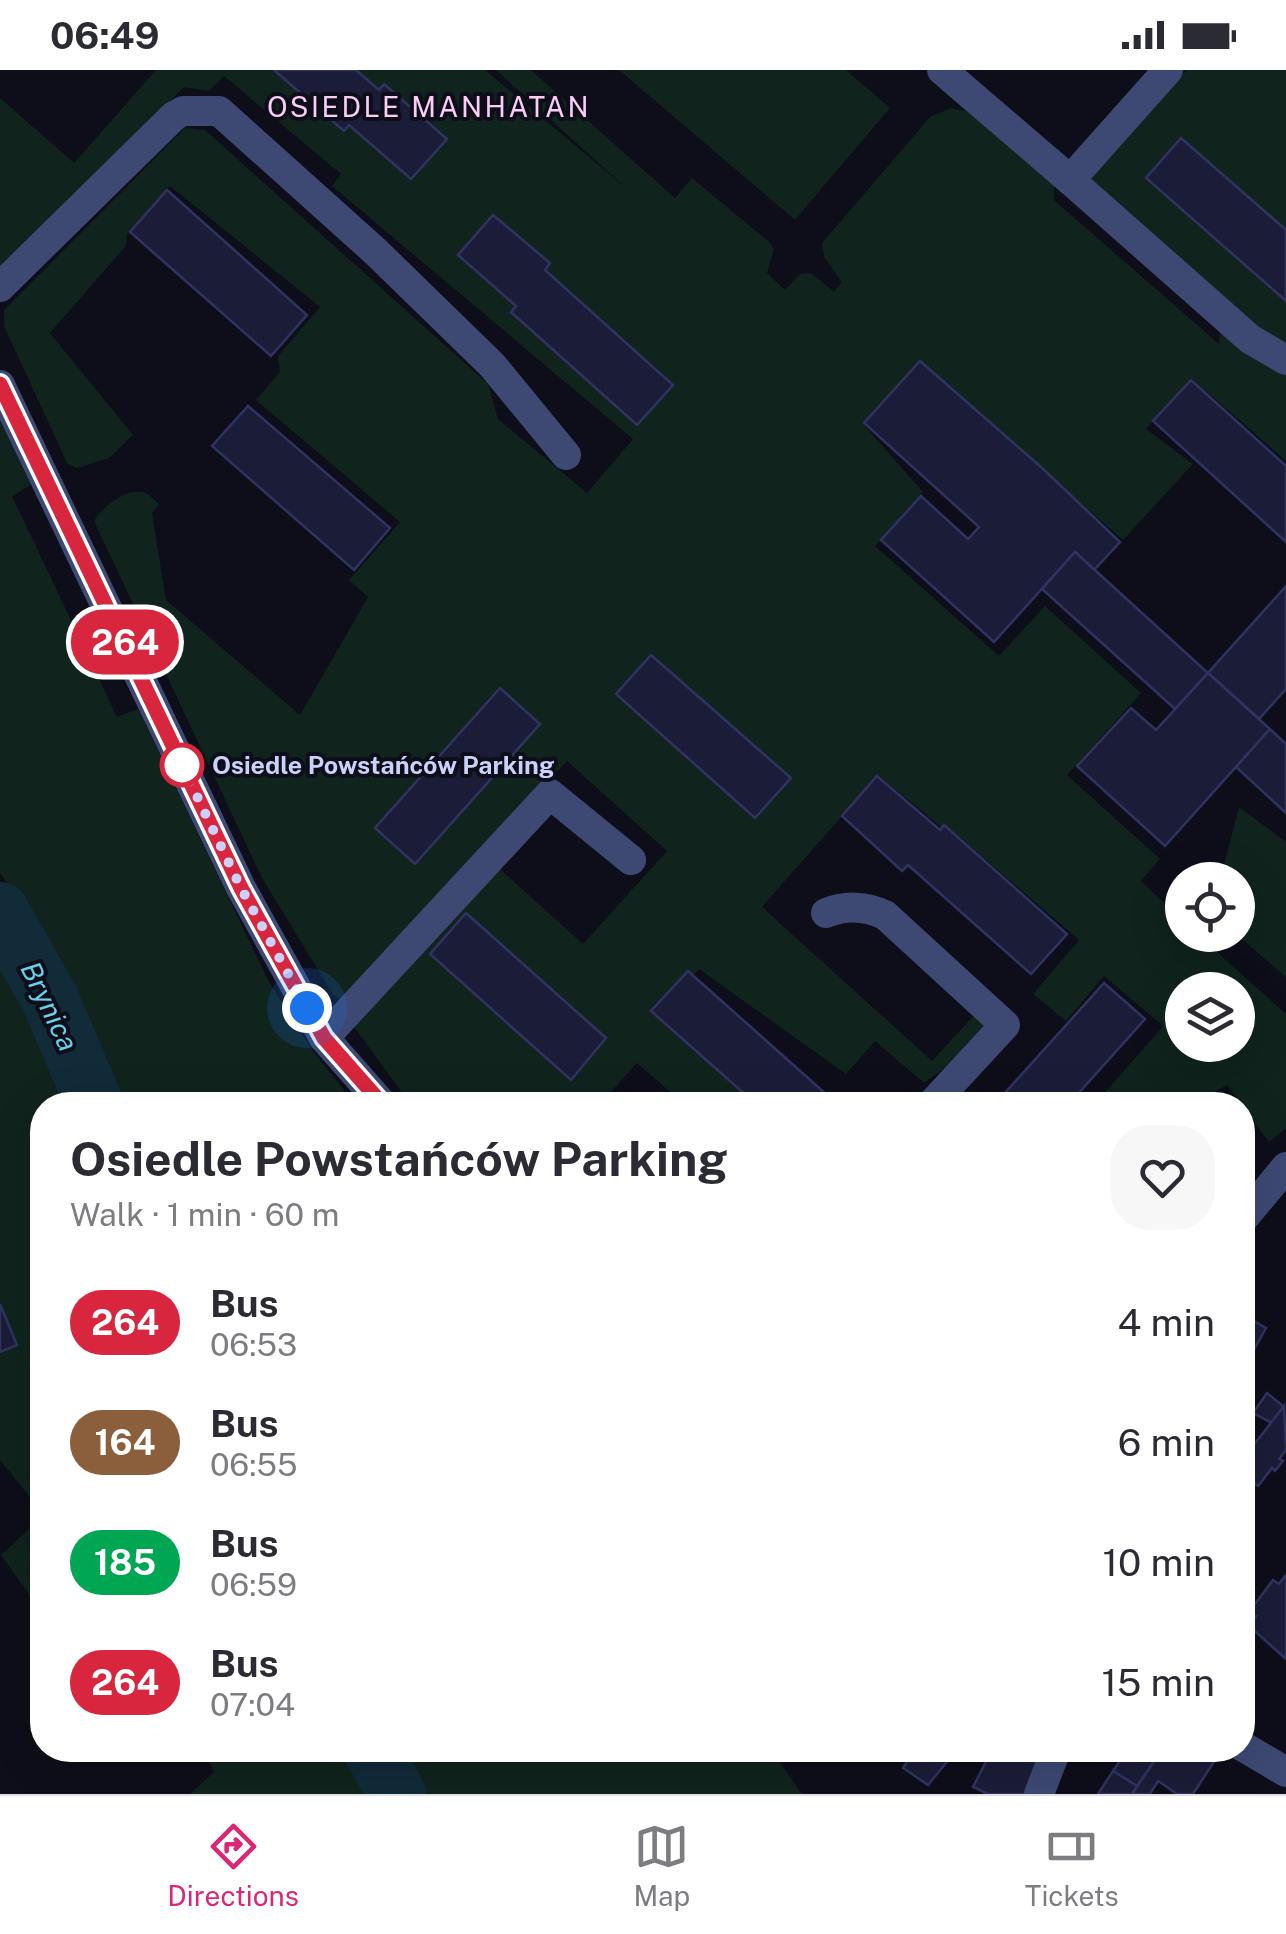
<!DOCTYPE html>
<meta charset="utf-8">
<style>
body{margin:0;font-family:"Public Sans",sans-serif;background:#f7f7f7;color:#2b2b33;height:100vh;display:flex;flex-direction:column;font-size:38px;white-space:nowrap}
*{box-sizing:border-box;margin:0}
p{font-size:32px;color:#7c7c81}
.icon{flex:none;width:55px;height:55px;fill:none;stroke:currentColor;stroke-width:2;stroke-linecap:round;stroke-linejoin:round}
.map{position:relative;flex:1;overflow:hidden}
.panel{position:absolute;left:30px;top:1022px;width:1225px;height:670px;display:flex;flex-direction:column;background:#fff;border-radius:40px;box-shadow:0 10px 40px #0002}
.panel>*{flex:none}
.badge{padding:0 20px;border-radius:32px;font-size:35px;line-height:65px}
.controls{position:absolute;left:1165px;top:792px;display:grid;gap:20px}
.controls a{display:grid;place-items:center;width:90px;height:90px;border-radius:50%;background:#fff;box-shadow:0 10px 40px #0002;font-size:50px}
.you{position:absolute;width:50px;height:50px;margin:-25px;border:8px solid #fff;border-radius:50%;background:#1a73e8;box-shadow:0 0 0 15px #1a73e833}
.map>.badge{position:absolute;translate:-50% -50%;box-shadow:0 0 0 5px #fff}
.round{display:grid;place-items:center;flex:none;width:105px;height:105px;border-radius:40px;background:#f7f7f7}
.head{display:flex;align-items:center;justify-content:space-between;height:170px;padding:0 40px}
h1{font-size:48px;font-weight:700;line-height:75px}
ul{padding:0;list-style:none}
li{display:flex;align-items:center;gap:30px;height:120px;padding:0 40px}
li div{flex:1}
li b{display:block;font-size:38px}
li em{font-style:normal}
li .badge{min-width:110px;font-weight:700;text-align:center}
.status{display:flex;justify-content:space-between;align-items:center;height:70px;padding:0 50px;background:#fff;direction:ltr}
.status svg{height:28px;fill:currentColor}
.tabs{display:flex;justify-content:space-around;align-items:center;height:140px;border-top:2px solid #e1e1e2;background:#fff;font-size:28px;color:#7c7c81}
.tabs a{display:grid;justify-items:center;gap:5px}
.tabs .selected{color:#db2777}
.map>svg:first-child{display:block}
</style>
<div class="status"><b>06:49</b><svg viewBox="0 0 49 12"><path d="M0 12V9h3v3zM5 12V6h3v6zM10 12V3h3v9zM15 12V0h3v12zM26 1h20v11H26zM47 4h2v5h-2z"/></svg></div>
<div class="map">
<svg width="1286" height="1724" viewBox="0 0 1286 1724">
<rect width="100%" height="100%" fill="#0d0e19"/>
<g fill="#10231d" fill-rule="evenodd">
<path d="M156,0h329l140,117 -129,-117h35l144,128 17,-20 76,63 6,8 -7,24 18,17 15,-16 11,-1 23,19 8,-10 -18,-25 -2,-14 108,-126 21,-9 28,6 75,70v16l165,144 1,-15 66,43v89l-95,-83 -45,51 47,35 -70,76 -204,-179 -56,63 60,68 -48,54 124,110 46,-50 96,87 -74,82 93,84 -19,22 41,39v15h16l88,79v114l-17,14 -42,-57 -36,20h-97l69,-79 -59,-50 -38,45 -33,-27 46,-54 -135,-116 -3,3 -63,-52 -116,132 170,154 46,-50 6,11 -1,18 -59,43 -49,-42 -29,33 -147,-105 -41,49 102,87h-75l-48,-42 -38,42h-188l-57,-78 145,-159 84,76 84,-93 -100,-90 -163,180 -61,59 -9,-4 -72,-118 -168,-357c8,-14 34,-35 52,-28 1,0 12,10 13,11l-7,9 14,87 134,115 68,-118 -19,-17 51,-58 -144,-122 24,-28 -2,-16 42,-49 -150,-121 -43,48 -1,12 -76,87 83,102 -24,23 -32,10 -10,-5 -63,-137v-16l181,-182 20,2 283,254 10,35 89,74 46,-54 -301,-253 9,-12 -117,-98 -15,15 -25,-4 -163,166 -21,16v-171l74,65zM1182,920h56v55h-56z"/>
<path d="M619,0h227l44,38 -95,112z"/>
<path d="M1187,0h99v283l-198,-176z"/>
<path d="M0,348l31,67 -19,11 105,221 21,-8 131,273 44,69 43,54h-237l-108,-217 -11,-15z"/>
<path d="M1239,737l47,35v135l-49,-42 1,-55h-18z"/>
<path d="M0,861l71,174h-29v407l-42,-52z"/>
<path d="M42,1447v95l-41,-57z"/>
<path d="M203,1680h148l27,44h-188l24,-22z"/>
<path d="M396,1680h375l31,44h-378z"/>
</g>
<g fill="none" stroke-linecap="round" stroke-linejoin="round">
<g stroke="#112b39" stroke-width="58">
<path d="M0,841l50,88 45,106"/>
<path d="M372,1680l25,44"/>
</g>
</g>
<g fill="#1b1d38" stroke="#303361" stroke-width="2.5">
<path d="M274,0h82l23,20 5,-6 63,55 -36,40 -62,-54 -5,6z"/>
<path d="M1181,68l105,92v71l-140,-123z"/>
<path d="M167,120l140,125 -36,41 -141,-124z"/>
<path d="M493,145l57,48 -5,7 128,115 -36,40 -126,-113 5,-6 -58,-51z"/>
<path d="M920,291l121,106 79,75 -26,28 -19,-18 -81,90 -113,-102 40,-44 47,43 11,-12 -115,-104z"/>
<path d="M1191,310l95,86v76l-133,-121z"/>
<path d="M248,336l142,122 -36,42 -142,-124z"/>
<path d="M1075,482l133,121 -33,36 -133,-120z"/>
<path d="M1286,516v103l-27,30 -51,-46z"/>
<path d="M651,585l140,123 -36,40 -139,-124z"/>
<path d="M1208,603l62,56 -105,117 -88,-80 54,-58 25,22z"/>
<path d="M500,618l40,36 -125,140 -40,-36z"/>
<path d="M1270,659l16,15v69l-50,-46z"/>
<path d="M877,706l63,54 4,-5 123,109 -36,40 -123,-109 -6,6 -60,-55z"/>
<path d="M466,843l140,125 -35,42 -141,-126z"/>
<path d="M688,901l139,124 -8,10h-62l-106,-94z"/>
<path d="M1104,913l41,36 -77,86h-74z"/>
<path d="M0,1234l17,41 -17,7z"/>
<path d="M1242,1244l24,14 -20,36 -4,-2z"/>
<path d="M1267,1323l17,14 -12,16 -19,-10z"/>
<path d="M1284,1336l2,44 -7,9 4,2 -8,10 -3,-3 -14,18 -16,-12v-14z"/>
<path d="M1285,1506l1,1v82l-37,-33 7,-10 -7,-4 24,-32 6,4z"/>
<path d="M915,1680h24l11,8 -22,27 -25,-17z"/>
<path d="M992,1680h26l25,12 -16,32h-39l-15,-7z"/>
<path d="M1104,1680h58l-25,36 -24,-15 7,-10z"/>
<path d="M1162,1680h39l14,10 -22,34h-16l-19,-13 -8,13h-18z"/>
<path d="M1113,1701l24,15 -5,8h-34z"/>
</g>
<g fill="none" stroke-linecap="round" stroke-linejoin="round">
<g stroke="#3d4973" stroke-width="30">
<path d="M942,0l128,110 98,-110"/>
<path d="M1070,110l180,159 36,21"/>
<path d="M0,217l174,-171 9,-5h36l157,141 116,113 74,90"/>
<path d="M0,315l241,503 83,150 59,67"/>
<path d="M826,843c19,-8 40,-7 59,2l120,110 -74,80"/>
<path d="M324,968l226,-244 81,66"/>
<path d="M1242,1150l44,-53"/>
<path d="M1242,1676l44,26"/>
<path d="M1039,1724l17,-44"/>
</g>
</g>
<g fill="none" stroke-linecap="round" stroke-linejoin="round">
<defs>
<path id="line" d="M0,314l241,504 83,150 59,67"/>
</defs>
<use href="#line" stroke="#fff" stroke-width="22"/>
<use href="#line" stroke="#d7263d" stroke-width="15"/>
<path stroke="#cbd2f9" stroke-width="10" stroke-dasharray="0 18" d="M182,695l59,123 66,120"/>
</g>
<circle fill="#fff" stroke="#d7263d" stroke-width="5" cx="182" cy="695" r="20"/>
<g text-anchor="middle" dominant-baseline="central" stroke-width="8" stroke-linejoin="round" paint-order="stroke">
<g font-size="25" font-weight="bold" fill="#cbd2f9" stroke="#0d0e19" text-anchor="start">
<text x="212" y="695">Osiedle Powstańców Parking</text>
</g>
<g font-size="28" letter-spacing="2.5" fill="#f9cdf4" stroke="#0d0e19">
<text x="429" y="36">OSIEDLE MANHATAN</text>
</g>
<g font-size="28" font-style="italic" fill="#66d1ec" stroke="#0d0e19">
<text transform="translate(50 936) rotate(64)">Brynica</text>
</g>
</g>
</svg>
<div class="controls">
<a><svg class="icon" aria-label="locate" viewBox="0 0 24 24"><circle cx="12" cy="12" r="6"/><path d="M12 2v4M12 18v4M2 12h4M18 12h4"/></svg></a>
<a><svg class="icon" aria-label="layers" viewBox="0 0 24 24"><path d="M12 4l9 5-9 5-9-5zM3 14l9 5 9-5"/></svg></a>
</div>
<div class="you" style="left:307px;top:938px"></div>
<b class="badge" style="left:125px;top:572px;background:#d7263d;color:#fff">264</b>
<section class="panel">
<div class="head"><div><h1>Osiedle Powstańców Parking</h1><p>Walk · 1 min · 60 m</p></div><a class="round"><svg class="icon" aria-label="heart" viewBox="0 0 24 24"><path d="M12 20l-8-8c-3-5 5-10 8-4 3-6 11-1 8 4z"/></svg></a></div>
<ul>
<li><span class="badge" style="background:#d7263d;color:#fff">264</span><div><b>Bus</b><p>06:53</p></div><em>4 min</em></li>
<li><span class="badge" style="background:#8b5e3c;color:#fff">164</span><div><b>Bus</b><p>06:55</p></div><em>6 min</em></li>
<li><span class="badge" style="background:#00a651;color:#fff">185</span><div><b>Bus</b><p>06:59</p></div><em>10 min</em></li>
<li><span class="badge" style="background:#d7263d;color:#fff">264</span><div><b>Bus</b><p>07:04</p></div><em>15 min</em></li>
</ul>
</section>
</div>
<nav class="tabs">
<a class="selected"><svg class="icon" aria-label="directions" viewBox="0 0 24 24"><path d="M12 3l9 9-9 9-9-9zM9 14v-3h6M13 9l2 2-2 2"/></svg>Directions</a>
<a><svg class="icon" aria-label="map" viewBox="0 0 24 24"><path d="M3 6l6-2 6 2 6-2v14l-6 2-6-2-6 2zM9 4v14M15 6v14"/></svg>Map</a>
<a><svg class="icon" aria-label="tickets" viewBox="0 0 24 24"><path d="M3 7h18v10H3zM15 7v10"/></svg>Tickets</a>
</nav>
